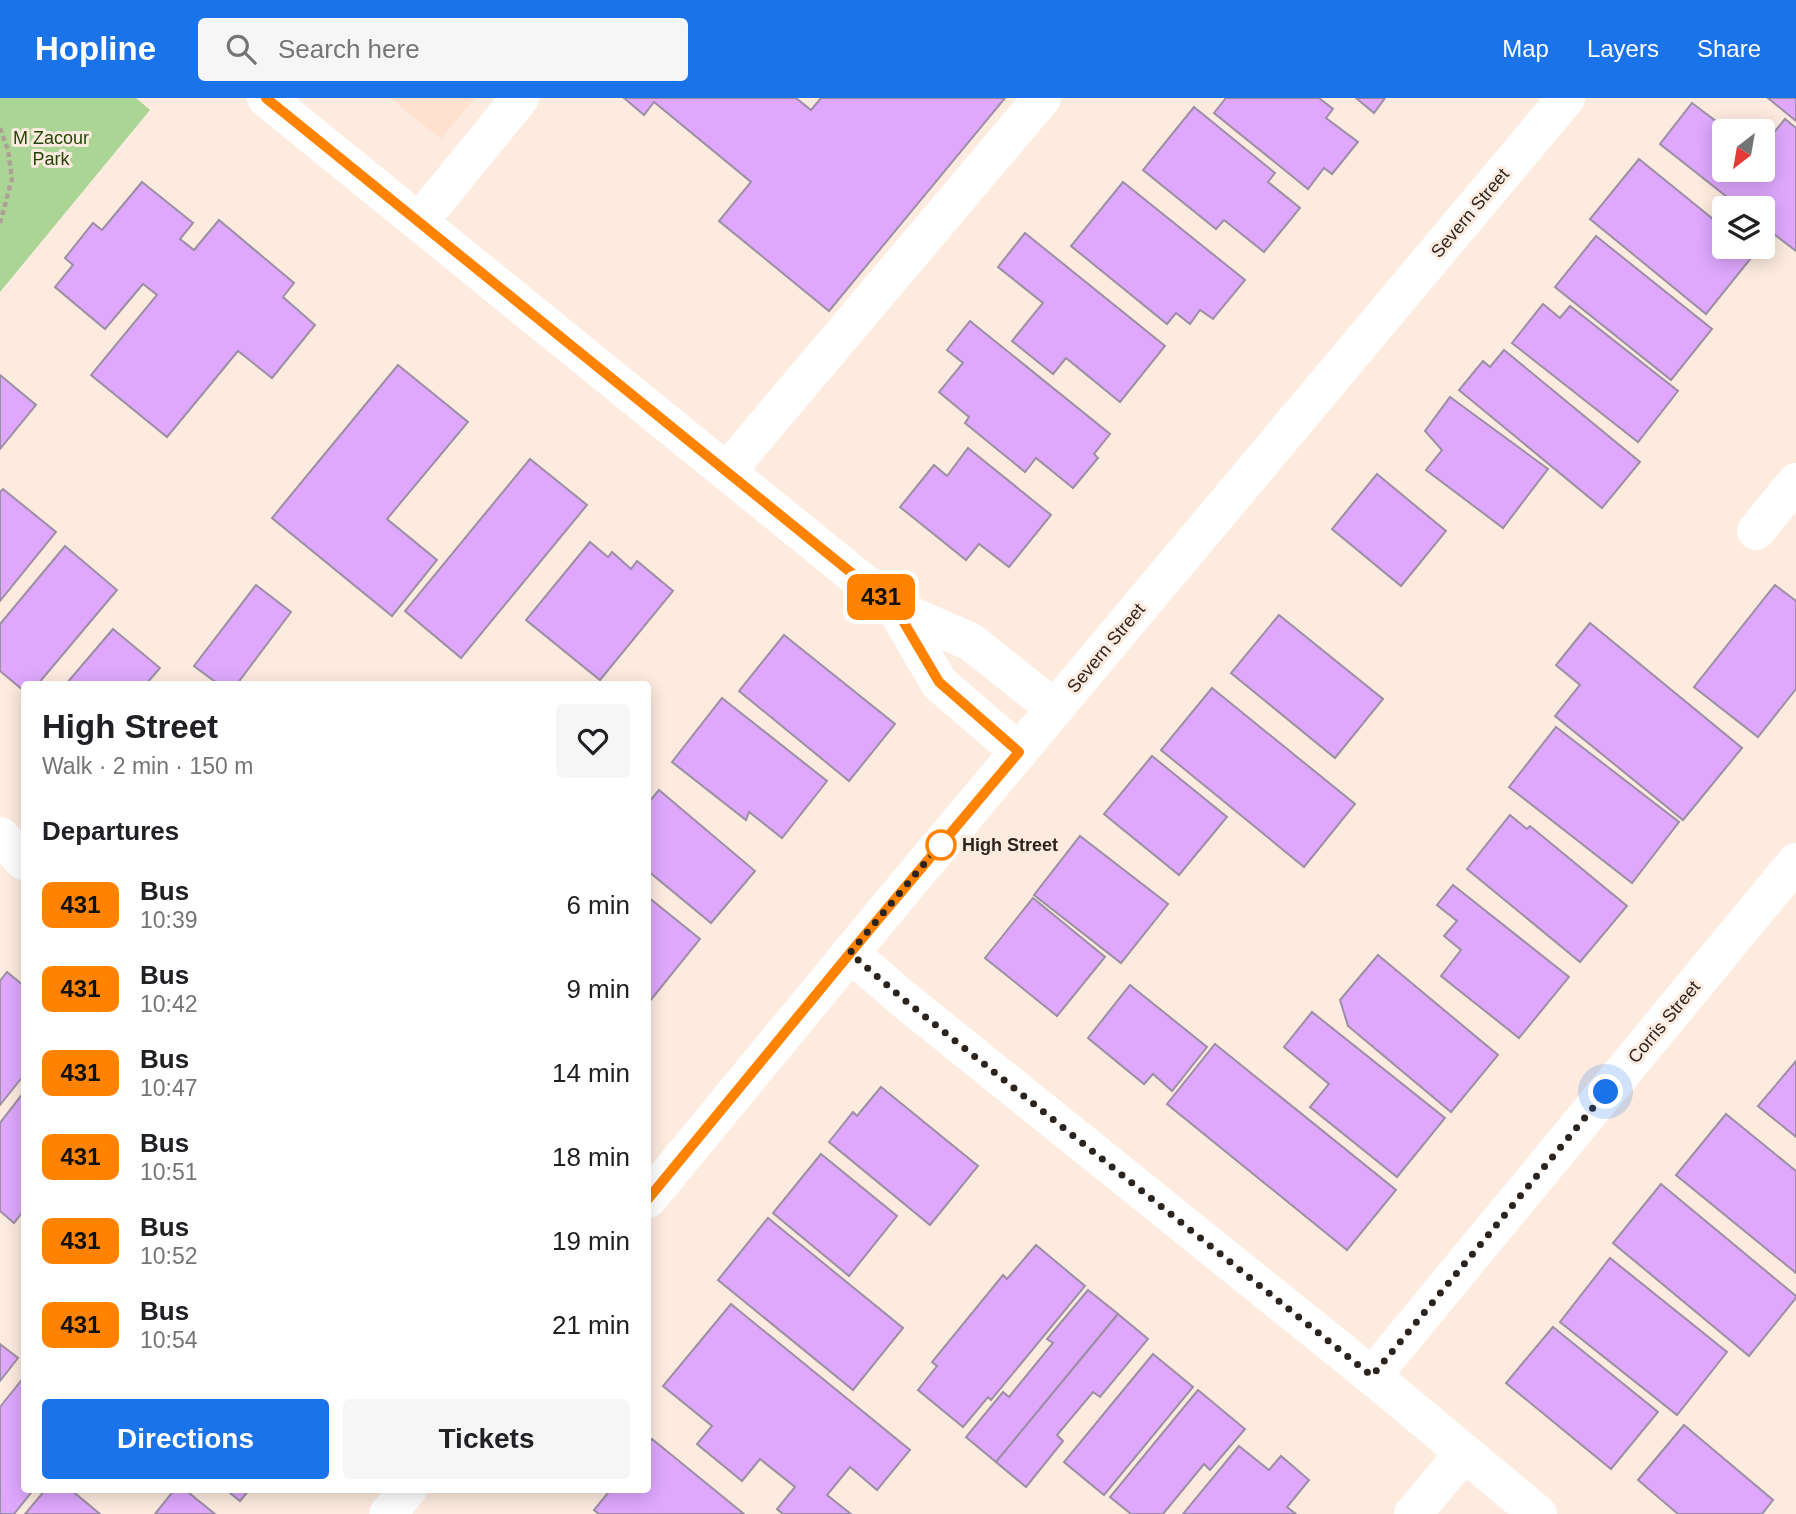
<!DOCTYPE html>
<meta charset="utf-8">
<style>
body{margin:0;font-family:Arial,sans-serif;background:#f6f6f6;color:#202124;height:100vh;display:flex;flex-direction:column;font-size:26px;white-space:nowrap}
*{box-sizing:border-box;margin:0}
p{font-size:23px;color:#757577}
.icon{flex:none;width:38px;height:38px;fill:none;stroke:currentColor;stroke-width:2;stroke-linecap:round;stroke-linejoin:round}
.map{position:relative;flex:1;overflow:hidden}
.sheet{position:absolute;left:21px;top:583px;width:630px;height:812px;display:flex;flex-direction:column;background:#fff;border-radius:7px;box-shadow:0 4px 18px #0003}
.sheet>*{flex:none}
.badge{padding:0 14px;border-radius:10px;font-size:24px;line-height:46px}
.needle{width:46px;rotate:211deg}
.controls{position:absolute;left:1712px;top:21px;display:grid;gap:14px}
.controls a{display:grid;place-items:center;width:63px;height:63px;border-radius:7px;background:#fff;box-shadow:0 4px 18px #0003;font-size:35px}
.you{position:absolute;width:35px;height:35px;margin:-18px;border:5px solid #fff;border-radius:50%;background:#1a73e8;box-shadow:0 0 0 10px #1a73e833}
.map>.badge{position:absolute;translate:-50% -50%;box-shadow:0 0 0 4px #fff}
h2{padding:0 21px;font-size:26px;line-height:63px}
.round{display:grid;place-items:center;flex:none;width:74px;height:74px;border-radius:7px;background:#f6f6f6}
.summary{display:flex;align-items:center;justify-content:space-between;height:119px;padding:0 21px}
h1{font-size:33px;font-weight:700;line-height:52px}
.button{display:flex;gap:14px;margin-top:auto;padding:14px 21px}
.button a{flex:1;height:80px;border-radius:7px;background:#1a73e8;color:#fff;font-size:28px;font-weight:700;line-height:80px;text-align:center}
.button a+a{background:#f6f6f6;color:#202124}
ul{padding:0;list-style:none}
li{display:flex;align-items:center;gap:21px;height:84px;padding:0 21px}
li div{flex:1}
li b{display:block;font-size:26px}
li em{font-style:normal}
li .badge{min-width:77px;font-weight:700;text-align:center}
header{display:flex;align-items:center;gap:42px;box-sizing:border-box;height:98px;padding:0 35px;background:#1a73e8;color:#fff}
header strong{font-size:33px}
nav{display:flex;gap:38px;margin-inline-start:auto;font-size:24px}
.search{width:490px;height:63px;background:#f6f6f6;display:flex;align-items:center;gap:18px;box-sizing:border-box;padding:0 24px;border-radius:7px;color:#757577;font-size:26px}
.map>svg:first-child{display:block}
</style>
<header>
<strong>Hopline</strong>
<div class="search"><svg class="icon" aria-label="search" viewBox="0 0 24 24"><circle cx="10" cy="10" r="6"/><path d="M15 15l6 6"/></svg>Search here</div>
<nav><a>Map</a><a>Layers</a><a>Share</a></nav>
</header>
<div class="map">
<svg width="1796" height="1416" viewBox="0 0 1796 1416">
<rect width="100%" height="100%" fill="#fdebe0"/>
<path fill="#ffe1cf" d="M390,0h85l-34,41z"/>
<path fill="#abd595" d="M0,0h136l14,12 -150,182z"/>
<g fill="#dfa8fe" stroke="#9b8fa3" stroke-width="2">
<path d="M624,0h172l15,12 10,-12h184l-176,213 -110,-90 32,-39 -97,-80 -10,13z"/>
<path d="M1226,0h93l14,11 -7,9 32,24 -26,32 -8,-6 -16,21 -94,-76z"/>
<path d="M1356,0h29l-11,15z"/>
<path d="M1768,0h28v23z"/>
<path d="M1692,5l37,28h-5v39h38v-23l23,-28 11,9v123l-34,-26v-17h-21l-81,-64z"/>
<path d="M1194,9l81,66 -7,9 32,26 -36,44 -40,-32 -8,9 -73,-59z"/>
<path d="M1639,61l85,69v19h23l8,6 -49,61 -116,-95z"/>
<path d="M142,84l51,41 -13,16 14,11 25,-30 75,63 -11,14 32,28 -43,53 -34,-27 -71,86 -76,-62 66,-80 -14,-11 -38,45 -50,-42 18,-22 -8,-7 28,-35 9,7z"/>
<path d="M1123,84l122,98 -32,39 -13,-9 -10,14 -14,-11 -9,11 -96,-78z"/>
<path d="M1025,135l140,113 -45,56 -54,-44 -13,16 -41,-33 31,-38 -45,-36z"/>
<path d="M1596,138l116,93 -41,51 -116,-93z"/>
<path d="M1543,206l17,14 10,-12 108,85 -40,51 -126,-99z"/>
<path d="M970,223l140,113 -16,20 4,4 -25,30 -37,-30 -11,14 -60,-49 4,-6 -30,-25 24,-29 -16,-13z"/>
<path d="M1504,252l136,112 -38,46 -143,-118 24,-29 7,6z"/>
<path d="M398,267l70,57 -81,97 50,41 -45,56 -120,-98z"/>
<path d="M0,277l36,30 -36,44z"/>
<path d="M1450,299l98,72 -45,59 -77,-58 16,-20 -17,-19z"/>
<path d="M968,350l83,67 -42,52 -30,-23 -13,16 -66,-53 34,-42 13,11z"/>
<path d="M530,361l57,46 -126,153 -56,-47z"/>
<path d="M1377,376l69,57 -45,55 -69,-57z"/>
<path d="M3,391l53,43 -56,69v-109z"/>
<path d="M590,444l18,15 4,-5 19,17 6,-8 36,30 -73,89 -74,-60z"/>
<path d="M65,448l52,44 -79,94h-14v7l-24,-20v-47z"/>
<path d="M256,487l35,27 -54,72h-19l-24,-18z"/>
<path d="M1775,487l21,16v88l-38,48 -64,-50z"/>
<path d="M1279,517l104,84 -48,59 -104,-85z"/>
<path d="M1590,525l152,125 -59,72 -128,-104 25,-31 -24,-20z"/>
<path d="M113,531l47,39 -14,16h-80z"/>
<path d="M784,537l111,89 -46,57 -110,-90z"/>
<path d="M1212,590l143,116 -51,63 -143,-117z"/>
<path d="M722,600l105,83 -45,57 -33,-26 -3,8 -74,-58z"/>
<path d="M1556,629l123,95 -47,61 -123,-96z"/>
<path d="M1152,658l75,61 -48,58 -75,-61z"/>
<path d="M659,692l96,81 -44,52 -63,-52v-68z"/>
<path d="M1510,717l17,14 3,-3 97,80 -47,56 -113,-93z"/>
<path d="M1080,738l88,68 -47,59 -87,-68z"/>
<path d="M1453,787l116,92 -50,61 -78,-62 20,-26 -17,-14 13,-15 -20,-16z"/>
<path d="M648,799l52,42 -50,62 -2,-1z"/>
<path d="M1033,800l72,59 -48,59 -72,-58z"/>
<path d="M1378,857l120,100 -47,57 -103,-86 -8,-26z"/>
<path d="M7,874l17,14v89l-24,30v-124z"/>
<path d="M1130,887l77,62 -35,44 -19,-17 -9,10 -56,-46z"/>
<path d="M1312,914l133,106 -48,59 -87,-70 19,-23 -45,-37z"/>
<path d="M1215,946l181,146 -49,60 -180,-146z"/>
<path d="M1796,963v76l-38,-31z"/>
<path d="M881,989l97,79 -48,59 -101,-83 24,-30 4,4z"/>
<path d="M24,994v118l-10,13 -14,-12v-88z"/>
<path d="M1726,1016l70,57v102l-120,-98z"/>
<path d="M821,1056l76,62 -48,60 -76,-63z"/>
<path d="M1661,1086l135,112v2l-47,58 -136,-113z"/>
<path d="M768,1120l135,110 -50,62 -135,-110z"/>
<path d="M1036,1147l49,41 -94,114 -3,-3 -25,30 -45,-37 19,-24 -5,-4 71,-87 4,4z"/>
<path d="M1610,1160l117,94 -50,63 -117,-93z"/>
<path d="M1088,1192l30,24 -122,148 -30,-25 37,-45 6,5 44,-54 -6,-4z"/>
<path d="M731,1206l179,146 -33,40 -27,-23 -23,28 24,19h-68l-6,-5 18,-22 -35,-28 -18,22 -45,-37 15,-18 -49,-40z"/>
<path d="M1118,1216l30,25 -48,58 -7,-5 -36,43 6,6 -37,46 -30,-25z"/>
<path d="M1553,1229l105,85 -47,57 -105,-86z"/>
<path d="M0,1246l18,14 -18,23z"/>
<path d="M1153,1256l40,33 -89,108 -40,-33z"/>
<path d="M24,1279v112h10l-20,25h-14v-107z"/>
<path d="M1198,1292l47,39 -35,41 -6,-6 -41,50h-32l-21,-17z"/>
<path d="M1684,1327l89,75 -11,14h-84l-40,-34z"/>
<path d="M652,1341l92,75h-145l-5,-4 17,-21h37v-44z"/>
<path d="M1239,1348l30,24 12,-14 28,24 -22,27 9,7h-113z"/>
<path d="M46,1391h24l30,25h-75z"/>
<path d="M175,1391h9l31,25h-60z"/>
<path d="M225,1391h25l-10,12z"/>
</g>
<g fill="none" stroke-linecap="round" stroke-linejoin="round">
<path stroke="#aea097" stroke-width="4.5" stroke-dasharray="5 3.5" stroke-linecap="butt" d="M0,30l8,22 4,29 -12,44"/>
<g stroke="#fff" stroke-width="38">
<path d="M266,0l630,511 75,33 84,67"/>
<path d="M419,124l101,-124"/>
<path d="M727,373l315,-373"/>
<path d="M1756,433l40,-49"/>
<path d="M896,511l43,74 80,69"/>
<path d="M0,738l24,25"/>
<path d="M850,855l52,45 470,378 166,138"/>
<path d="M648,1101l248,-301 670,-800"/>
<path d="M1372,1278l424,-514"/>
<path d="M388,1416l20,-25"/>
<path d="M1413,1416l51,-61"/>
</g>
</g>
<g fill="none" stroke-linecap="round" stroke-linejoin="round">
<defs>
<path id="line" d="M266,0l630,511 43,73 80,70 -154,183 -217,264"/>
</defs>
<use href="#line" stroke="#fff" stroke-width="16"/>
<use href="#line" stroke="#ff8200" stroke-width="10"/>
<path stroke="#2b231e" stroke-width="7" stroke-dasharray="0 12.6" d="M941,747l7,-10 -98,118 52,45 470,378 234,-284"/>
</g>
<circle fill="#fff" stroke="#ff8200" stroke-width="3.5" cx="941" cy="747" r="14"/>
<g text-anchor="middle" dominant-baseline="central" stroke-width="6" stroke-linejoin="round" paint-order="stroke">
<g font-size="18" fill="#234608" stroke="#fdebe0">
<text x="51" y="40">M Zacour<tspan x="51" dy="21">Park</tspan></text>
</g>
<g font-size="18" fill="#2b231e" stroke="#fdebe0">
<text transform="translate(1470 115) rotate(-50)">Severn Street</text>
<text transform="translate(1106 550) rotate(-50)">Severn Street</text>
<text transform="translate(1664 924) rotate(-50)">Corris Street</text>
</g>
<g font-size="18" font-weight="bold" fill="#2b231e" stroke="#fdebe0" text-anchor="start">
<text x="962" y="747">High Street</text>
</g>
</g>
</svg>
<div class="controls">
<a><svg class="needle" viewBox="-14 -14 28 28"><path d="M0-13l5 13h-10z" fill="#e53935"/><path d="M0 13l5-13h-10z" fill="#757577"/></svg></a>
<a><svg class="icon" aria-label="layers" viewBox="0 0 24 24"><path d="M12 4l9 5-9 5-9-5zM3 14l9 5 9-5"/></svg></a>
</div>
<div class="you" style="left:1606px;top:994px"></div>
<b class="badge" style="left:881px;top:499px;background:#ff8200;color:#111">431</b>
<section class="sheet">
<div class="summary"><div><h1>High Street</h1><p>Walk · 2 min · 150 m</p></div><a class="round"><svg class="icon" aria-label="heart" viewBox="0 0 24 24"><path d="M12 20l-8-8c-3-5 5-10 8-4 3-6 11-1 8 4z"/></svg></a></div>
<h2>Departures</h2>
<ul>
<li><span class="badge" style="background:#ff8200;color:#111">431</span><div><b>Bus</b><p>10:39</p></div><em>6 min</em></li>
<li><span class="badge" style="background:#ff8200;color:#111">431</span><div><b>Bus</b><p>10:42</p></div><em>9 min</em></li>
<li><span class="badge" style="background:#ff8200;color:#111">431</span><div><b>Bus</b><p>10:47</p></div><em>14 min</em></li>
<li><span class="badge" style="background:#ff8200;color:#111">431</span><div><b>Bus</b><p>10:51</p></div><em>18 min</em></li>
<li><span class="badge" style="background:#ff8200;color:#111">431</span><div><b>Bus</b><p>10:52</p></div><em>19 min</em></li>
<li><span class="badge" style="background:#ff8200;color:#111">431</span><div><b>Bus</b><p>10:54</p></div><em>21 min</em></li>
</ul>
<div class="button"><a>Directions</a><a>Tickets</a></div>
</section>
</div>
